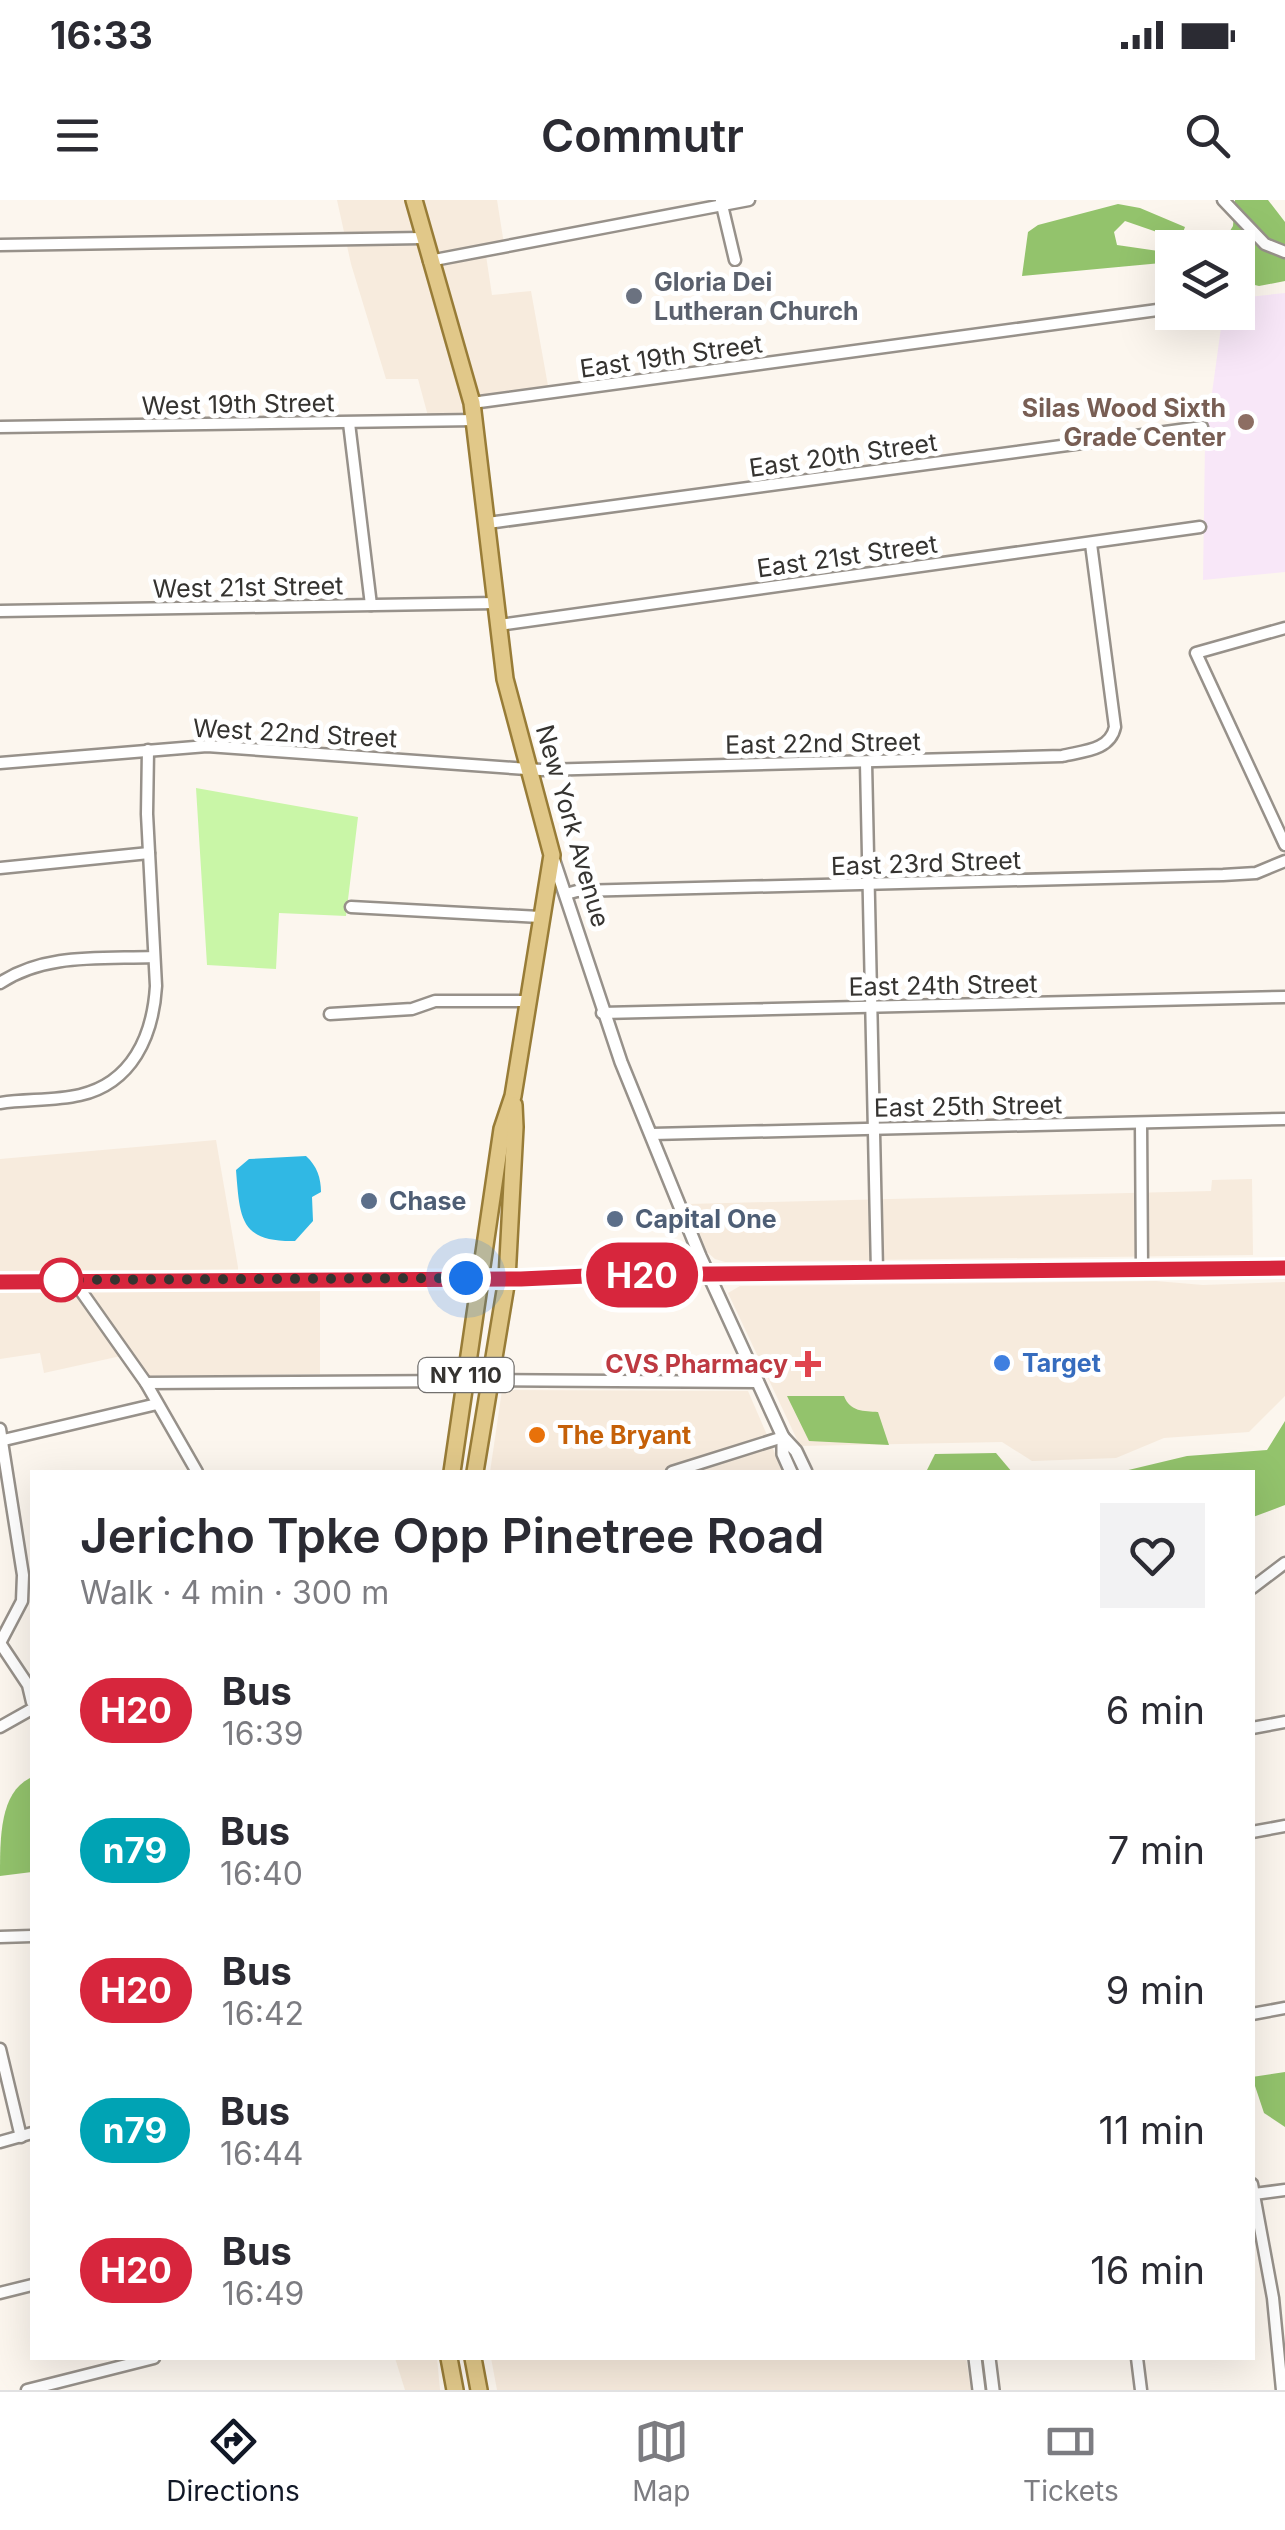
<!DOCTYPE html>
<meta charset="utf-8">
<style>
body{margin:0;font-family:Inter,sans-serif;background:#f2f2f3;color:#2b2b33;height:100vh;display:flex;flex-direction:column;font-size:38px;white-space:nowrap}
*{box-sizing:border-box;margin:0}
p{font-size:32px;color:#7c7c81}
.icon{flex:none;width:55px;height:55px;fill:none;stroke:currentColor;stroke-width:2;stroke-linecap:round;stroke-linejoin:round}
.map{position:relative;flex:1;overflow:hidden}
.sheet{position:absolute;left:30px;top:1270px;width:1225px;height:890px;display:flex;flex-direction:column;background:#fff;border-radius:0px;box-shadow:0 10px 40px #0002}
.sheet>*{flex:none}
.badge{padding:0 20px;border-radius:32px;font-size:35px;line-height:65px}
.buttons{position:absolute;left:1155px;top:30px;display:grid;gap:20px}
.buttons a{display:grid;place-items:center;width:100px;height:100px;border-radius:0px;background:#fff;box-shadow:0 10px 40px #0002;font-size:50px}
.you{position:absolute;width:50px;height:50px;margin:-25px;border:8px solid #fff;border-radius:50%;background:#1a73e8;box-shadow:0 0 0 15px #1a73e833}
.map>.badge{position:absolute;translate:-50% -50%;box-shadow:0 0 0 5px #fff}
.round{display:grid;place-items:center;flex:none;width:105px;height:105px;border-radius:0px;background:#f2f2f3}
.headline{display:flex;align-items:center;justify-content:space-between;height:170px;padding:0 50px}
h1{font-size:48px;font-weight:600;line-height:75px}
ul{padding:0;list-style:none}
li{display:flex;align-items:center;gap:30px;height:140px;padding:0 50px}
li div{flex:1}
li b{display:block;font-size:38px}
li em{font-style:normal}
li .badge{min-width:110px;font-weight:700;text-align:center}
.status{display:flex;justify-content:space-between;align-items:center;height:70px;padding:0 50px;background:#fff;direction:ltr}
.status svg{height:28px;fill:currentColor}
header{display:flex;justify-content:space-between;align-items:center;height:130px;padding:0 50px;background:#fff;font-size:45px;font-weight:600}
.tabs{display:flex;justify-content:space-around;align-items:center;height:140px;border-top:2px solid #e1e1e2;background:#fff;font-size:28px;color:#7c7c81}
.tabs a{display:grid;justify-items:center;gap:5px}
.tabs .current{color:#111827}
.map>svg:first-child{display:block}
</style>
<div class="status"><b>16:33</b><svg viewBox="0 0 49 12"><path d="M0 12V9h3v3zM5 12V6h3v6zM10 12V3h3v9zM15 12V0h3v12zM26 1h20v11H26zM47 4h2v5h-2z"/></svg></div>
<header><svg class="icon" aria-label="menu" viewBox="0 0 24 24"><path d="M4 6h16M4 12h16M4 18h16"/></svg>Commutr<svg class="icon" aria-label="search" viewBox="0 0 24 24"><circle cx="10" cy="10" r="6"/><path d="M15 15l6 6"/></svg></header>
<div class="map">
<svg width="1285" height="2190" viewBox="0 0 1285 2190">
<rect width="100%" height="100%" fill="#fcf6ee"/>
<g fill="#f7ebdd">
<path d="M337,0h160l7,44 -19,5 7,46 39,-4 19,106 -92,18 -30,1 -10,-37h-32l-35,-115z"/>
<path d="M216,940l22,127v23l82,-2v86l-183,2 -16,-20 -77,17 -4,-20 -40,6v-200z"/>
<path d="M1252,979l1,76 -528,7 -10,-3 -8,-7 -19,-48 523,-13 1,-11z"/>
<path d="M1156,1081l47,4 82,-3v114l-36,36 -85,6 -48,20 -84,3 -30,-19 -202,4 -72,-153 12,-7z"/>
<path d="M502,1190l246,1 35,81h-293z"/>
<path d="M395,2158h42l3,32h-35z"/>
<path d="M491,2158h475l5,32h-474z"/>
</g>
<path fill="#f8e7f8" d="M1285,93v279l-82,8 2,-136 18,-131 15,-1v-14z"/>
<path fill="#c9f6a7" d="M196,588l162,29 -12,99 -67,-3 -3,56 -69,-4z"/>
<g fill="#93c36c">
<path d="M1235,0h33l17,22v59l-26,5 -21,-5v-33h-44l31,-9 8,-13z"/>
<path d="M1118,4l22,4 45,19 -5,13 -55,-19 -11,11 3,13 55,8v9l-150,14 6,-44 10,-7z"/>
<path d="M787,1196h57c6,16 20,15 34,16l11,33 -80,-4z"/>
<path d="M1285,1221v84l-32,12 -1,-45h-132l67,-16 80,-6z"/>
<path d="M996,1253l16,19h-86l9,-18z"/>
<path d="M32,1577v95l-32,4c0,-40 0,-85 32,-99z"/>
<path d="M1285,1872v55l-21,-14 -12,-36z"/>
</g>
<path fill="#30b8e4" d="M306,956c11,10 15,22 15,36l-9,5 1,24 -18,20c-55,1 -55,-22 -59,-71l13,-11z"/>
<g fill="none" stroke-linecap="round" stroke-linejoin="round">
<defs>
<g id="minor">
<path d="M1223,0l42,44 20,8"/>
<path d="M721,1l14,59"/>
<path d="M0,45l422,-7"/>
<path d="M429,61l320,-61"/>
<path d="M472,203l700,-95"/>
<path d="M349,223l22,182"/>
<path d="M0,227l476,-7"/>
<path d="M488,323l714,-96"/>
<path d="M0,411l496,-8"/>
<path d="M499,425l701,-98"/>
<path d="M1285,428l-89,25 89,192"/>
<path d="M0,563l207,-17 334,24 521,-14c20,-5 48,-5 53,-29l-24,-183"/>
<path d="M866,563l11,508"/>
<path d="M0,668l149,-15"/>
<path d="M566,694l11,-3 646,-16 33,-2 29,-12"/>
<path d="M351,707l189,10"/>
<path d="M0,783c45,-30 101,-24 153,-26"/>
<path d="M602,813l683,-16"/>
<path d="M330,814l82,-5 23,-8h93"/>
<path d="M0,903c26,-4 54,-2 80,-8 52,-12 73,-59 76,-109l-9,-172 1,-64"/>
<path d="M1141,923l1,146"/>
<path d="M652,934l633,-15"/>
<path d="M74,1081l72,102 51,89"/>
<path d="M490,1180l268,2"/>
<path d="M146,1183l319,-2"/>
<path d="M0,1229l23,146 -1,26 -22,42"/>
<path d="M0,1241l157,-37"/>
<path d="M672,1272l111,-35"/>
<path d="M1252,1388l33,-25"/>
<path d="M0,1443l28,42 4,17"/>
<path d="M0,1527l32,-18"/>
<path d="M1252,1528l33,-6"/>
<path d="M1252,1632l33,-6"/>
<path d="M0,1737l32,-1"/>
<path d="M1252,1814l33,-6"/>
<path d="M0,1849l21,88"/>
<path d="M0,1942l32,-9"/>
<path d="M1252,1984l21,114 9,92"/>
<path d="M1254,1994l31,-4"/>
<path d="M0,2093l32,-8"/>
<path d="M1137,2158l4,32"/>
<path d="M27,2190l127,-32"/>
</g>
<g id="tertiary">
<path d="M553,658l68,204 79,194 83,181v17l8,18"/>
<path d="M783,1237l13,14 10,21"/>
<path d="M975,2158l4,32"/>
<path d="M989,2158l4,32"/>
</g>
<g id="primary">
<path d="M414,0l58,203 33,276 47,176 -39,241 -11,33 -50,343"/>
<path d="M0,1082l521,-3 88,-4 676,-7"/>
<path d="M475,1272l32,-193 8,-152 -1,-22"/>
<path d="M449,2158l6,32"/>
<path d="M473,2158l6,32"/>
</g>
</defs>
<use href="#minor" stroke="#97918a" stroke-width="15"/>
<use href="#tertiary" stroke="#97918a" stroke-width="16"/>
<use href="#primary" stroke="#987c37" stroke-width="20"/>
<use href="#minor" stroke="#fff" stroke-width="10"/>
<use href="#tertiary" stroke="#fff" stroke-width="11"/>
<use href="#primary" stroke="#e1c889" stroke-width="15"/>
</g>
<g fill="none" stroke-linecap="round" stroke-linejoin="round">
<defs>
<path id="line" d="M0,1082l521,-3 87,-4 677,-7"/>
</defs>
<use href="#line" stroke="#fff" stroke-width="22"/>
<use href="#line" stroke="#d7263d" stroke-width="15"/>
<path stroke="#353330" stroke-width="10" stroke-dasharray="0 18" d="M61,1080l405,-2"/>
</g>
<circle fill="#6b7280" stroke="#fff" stroke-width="4" cx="634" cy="96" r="10"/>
<circle fill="#8d6e63" stroke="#fff" stroke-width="4" cx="1246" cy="222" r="10"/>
<g fill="#5c6f8a" stroke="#fff" stroke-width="4">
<circle cx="369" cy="1001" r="10"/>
<circle cx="615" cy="1019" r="10"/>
</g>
<circle fill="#fff" stroke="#d7263d" stroke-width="5" cx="61" cy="1080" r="20"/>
<circle fill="#3f7fe0" stroke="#fff" stroke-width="4" cx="1002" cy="1163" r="10"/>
<path fill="#e0444e" stroke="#fff" stroke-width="4" d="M803 1149h10v10h10v10h-10v10h-10v-10h-10v-10h10z"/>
<circle fill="#e8710a" stroke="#fff" stroke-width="4" cx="537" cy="1235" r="10"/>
<g text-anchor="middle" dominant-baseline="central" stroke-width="10" stroke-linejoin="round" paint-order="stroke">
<rect fill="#fff" stroke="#72706e" stroke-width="2.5" x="418.5" y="1158" width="95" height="34" rx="8"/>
<g font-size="22" font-weight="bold" fill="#353330">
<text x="466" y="1175">NY 110</text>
</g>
<g font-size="25" font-weight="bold" fill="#5b616d" stroke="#fff" text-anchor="start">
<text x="654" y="82">Gloria Dei<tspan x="654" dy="29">Lutheran Church</tspan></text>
</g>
<g font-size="25" fill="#353330" stroke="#fff">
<text transform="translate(671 156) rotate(-8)">East 19th Street</text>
<text transform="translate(238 204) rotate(-1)">West 19th Street</text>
<text transform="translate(843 255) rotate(-8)">East 20th Street</text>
<text transform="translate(847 356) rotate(-8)">East 21st Street</text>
<text transform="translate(248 387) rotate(-1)">West 21st Street</text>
<text transform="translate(295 533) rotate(3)">West 22nd Street</text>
<text transform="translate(823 543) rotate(-1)">East 22nd Street</text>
<text transform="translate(573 626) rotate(74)">New York Avenue</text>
<text transform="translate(926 663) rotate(-2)">East 23rd Street</text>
<text transform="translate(943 785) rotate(-1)">East 24th Street</text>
<text transform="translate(968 906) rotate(-1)">East 25th Street</text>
</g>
<g font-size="25" font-weight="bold" fill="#785e54" stroke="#fff" text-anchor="end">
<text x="1226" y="208">Silas Wood Sixth<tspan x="1226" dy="29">Grade Center</tspan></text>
</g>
<g font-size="25" font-weight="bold" fill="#4e5e75" stroke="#fff" text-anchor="start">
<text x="389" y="1001">Chase</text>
<text x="635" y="1019">Capital One</text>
</g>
<g font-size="25" font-weight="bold" fill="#366cbe" stroke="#fff" text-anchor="start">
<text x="1022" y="1163">Target</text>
</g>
<g font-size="25" font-weight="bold" fill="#be3a42" stroke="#fff" text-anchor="end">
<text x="788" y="1164">CVS Pharmacy</text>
</g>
<g font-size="25" font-weight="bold" fill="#c56008" stroke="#fff" text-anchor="start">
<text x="557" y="1235">The Bryant</text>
</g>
</g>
</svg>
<div class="buttons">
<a><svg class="icon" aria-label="layers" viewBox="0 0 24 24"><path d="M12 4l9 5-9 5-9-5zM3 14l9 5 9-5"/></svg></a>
</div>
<div class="you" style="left:466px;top:1078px"></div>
<b class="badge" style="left:642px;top:1075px;background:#d7263d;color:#fff">H20</b>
<section class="sheet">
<div class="headline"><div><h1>Jericho Tpke Opp Pinetree Road</h1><p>Walk · 4 min · 300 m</p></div><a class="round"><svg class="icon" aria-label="heart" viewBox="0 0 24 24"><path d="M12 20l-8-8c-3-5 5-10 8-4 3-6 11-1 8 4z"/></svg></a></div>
<ul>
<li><span class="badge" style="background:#d7263d;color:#fff">H20</span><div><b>Bus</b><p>16:39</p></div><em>6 min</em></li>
<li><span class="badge" style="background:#00a3b4;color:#fff">n79</span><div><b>Bus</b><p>16:40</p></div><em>7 min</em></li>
<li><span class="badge" style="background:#d7263d;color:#fff">H20</span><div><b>Bus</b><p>16:42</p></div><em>9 min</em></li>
<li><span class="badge" style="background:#00a3b4;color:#fff">n79</span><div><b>Bus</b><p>16:44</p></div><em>11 min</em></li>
<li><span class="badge" style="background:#d7263d;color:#fff">H20</span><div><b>Bus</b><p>16:49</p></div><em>16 min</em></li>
</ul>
</section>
</div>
<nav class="tabs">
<a class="current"><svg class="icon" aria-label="directions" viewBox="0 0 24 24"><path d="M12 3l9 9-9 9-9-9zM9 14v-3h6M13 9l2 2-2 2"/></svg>Directions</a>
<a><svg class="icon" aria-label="map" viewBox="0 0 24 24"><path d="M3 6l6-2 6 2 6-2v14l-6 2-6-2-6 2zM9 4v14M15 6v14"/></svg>Map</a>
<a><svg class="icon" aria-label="tickets" viewBox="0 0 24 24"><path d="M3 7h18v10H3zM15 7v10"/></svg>Tickets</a>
</nav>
